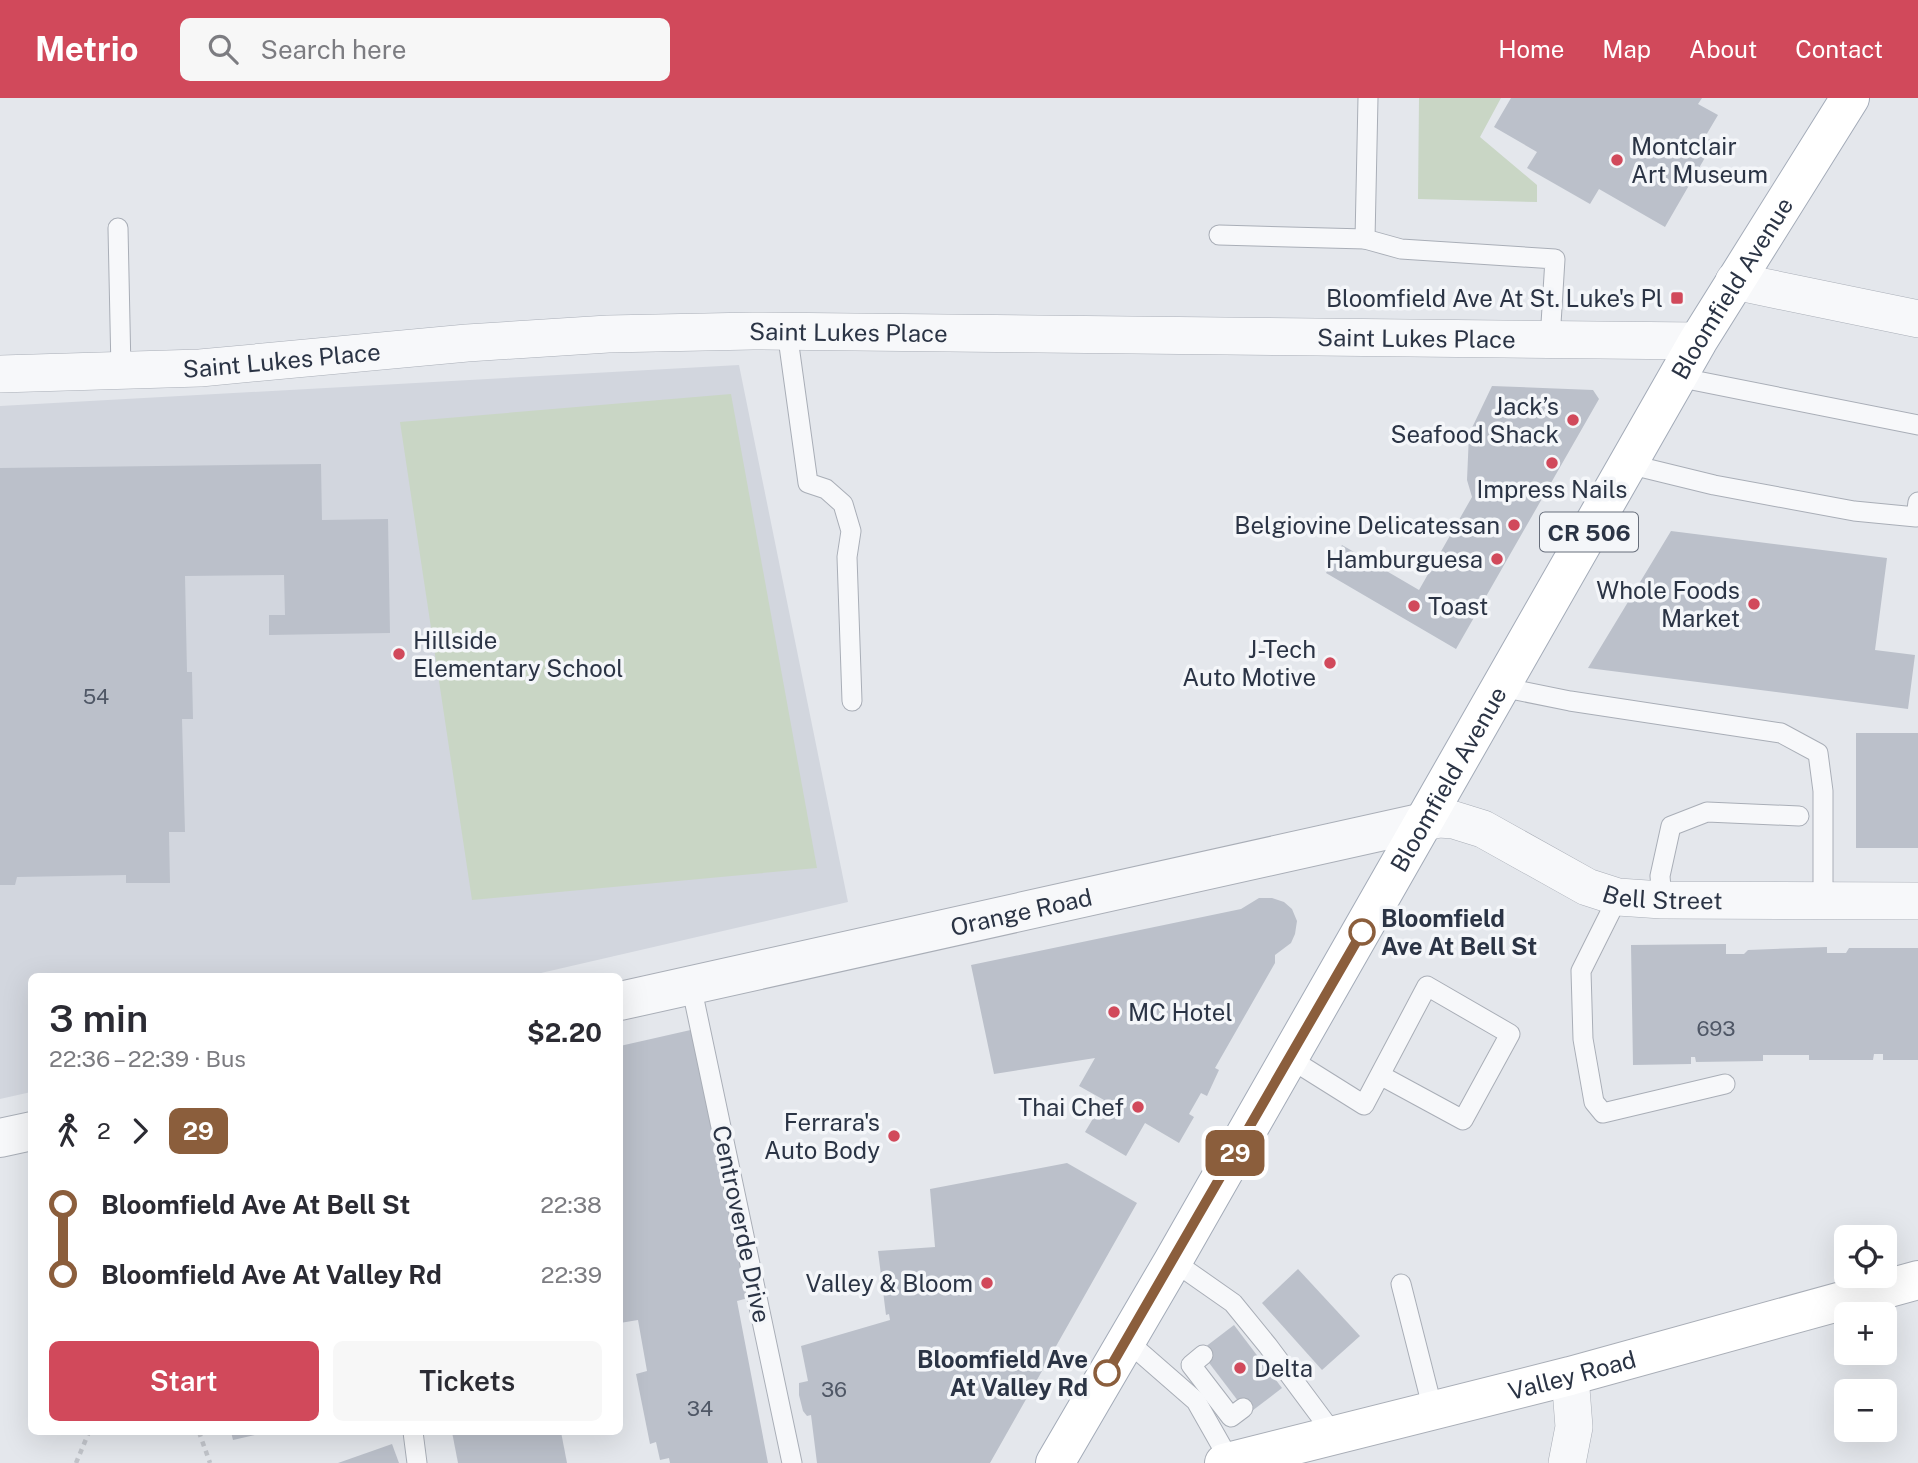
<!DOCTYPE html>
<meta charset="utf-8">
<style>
body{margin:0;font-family:"Public Sans",sans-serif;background:#f7f7f7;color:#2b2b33;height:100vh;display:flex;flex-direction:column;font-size:26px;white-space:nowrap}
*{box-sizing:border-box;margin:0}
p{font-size:23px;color:#7c7c81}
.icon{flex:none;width:38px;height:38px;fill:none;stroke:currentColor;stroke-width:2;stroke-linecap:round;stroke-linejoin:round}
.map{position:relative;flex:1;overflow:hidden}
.side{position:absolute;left:28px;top:875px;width:595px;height:462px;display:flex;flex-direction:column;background:#fff;border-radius:10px;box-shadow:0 7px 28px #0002}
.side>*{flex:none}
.badge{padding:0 14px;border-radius:10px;font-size:24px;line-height:46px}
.tools{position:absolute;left:1834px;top:1127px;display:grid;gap:14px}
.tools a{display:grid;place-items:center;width:63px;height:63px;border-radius:10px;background:#fff;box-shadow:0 7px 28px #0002;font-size:35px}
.map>.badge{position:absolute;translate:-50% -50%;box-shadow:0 0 0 4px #fff}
.legs{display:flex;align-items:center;gap:10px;height:77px;padding:0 21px;font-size:23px}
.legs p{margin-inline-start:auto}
.head{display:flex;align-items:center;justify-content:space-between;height:119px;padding:0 21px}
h1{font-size:38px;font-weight:600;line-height:52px}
.cta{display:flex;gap:14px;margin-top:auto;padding:14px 21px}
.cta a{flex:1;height:80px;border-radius:10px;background:#d1495b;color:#fff;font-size:28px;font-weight:600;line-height:80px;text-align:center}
.cta a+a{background:#f7f7f7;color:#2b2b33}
ul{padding:0 21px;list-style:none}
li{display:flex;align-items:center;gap:24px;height:70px;font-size:26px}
li i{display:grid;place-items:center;width:10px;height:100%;margin:0 9px;background:currentColor}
li i::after{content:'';width:18px;height:18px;margin:-9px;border:5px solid;border-radius:50%;background:#fff}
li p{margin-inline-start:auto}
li:first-child i{background:linear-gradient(#0000 50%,currentColor 0)}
li:last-child i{background:linear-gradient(currentColor 50%,#0000 0)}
header{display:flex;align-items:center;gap:42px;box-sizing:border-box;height:98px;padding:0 35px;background:#d1495b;color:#fff}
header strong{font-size:33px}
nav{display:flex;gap:38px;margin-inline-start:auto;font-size:24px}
.search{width:490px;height:63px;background:#f7f7f7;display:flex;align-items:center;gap:18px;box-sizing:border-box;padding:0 24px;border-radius:10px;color:#7c7c81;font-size:26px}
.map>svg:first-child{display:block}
</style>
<header>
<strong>Metrio</strong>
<div class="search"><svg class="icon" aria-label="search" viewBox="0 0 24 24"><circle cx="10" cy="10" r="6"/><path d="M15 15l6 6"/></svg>Search here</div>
<nav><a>Home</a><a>Map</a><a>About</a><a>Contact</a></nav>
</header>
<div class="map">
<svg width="1918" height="1365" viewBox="0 0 1918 1365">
<rect width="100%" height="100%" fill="#e4e7ec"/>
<path fill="#d2d6de" d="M739,267l109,537 -320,74h-496l-1,116 -31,7v-693z"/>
<g fill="#c9d6c5">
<path d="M1419,0h82l-21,39 57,48v17l-119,-3z"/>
<path d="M731,296l86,474 -345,32 -72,-478z"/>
</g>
<g fill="#bbc0ca">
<path d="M1511,0h191l-4,6 20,11 -13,22 9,5 -49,85 -66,-38 -9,15 -63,-36 10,-16 -43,-25z"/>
<path d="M1492,288l101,4 6,9 -143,250 -130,-76 16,-28 77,45 53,-93 -5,-17 2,-46z"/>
<path d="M321,366l1,56 66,-1 2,114 -121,2v-20h16l-1,-40 -99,1 2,96h5l1,47h-11l3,113h-16l1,51h-44v-8l-109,2 -2,8h-15v-417z"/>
<path d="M1671,433l216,27 -12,92 40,5 -7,54 -320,-41z"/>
<rect x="1856" y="635" width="62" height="115"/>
<path d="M1259,800h13l12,4 8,7 5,12 -2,13 -4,9 -16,12v8l-60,105 4,2 -12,26 -6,-3 -12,21 5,3 -15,26 -34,-20 -19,33 -41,-24 19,-32 -25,-14 16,-28 -101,16 -23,-109 270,-56z"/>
<path d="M1726,846v10h18l4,-4 79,-3v6h19l3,-5h69v112h-35v-6h-9l-1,6h-64v-5h-46v6l-67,1 -1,-5h-4v7l-58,1 -2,-120z"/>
<path d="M695,931l57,268 -15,4 31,162h-98l-1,-5 -9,2 -4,-18 -6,2 -14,-70 11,-3 -9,-51 -18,3v-277z"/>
<path d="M1067,1065l70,40 -147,260h-173l-6,-48 -4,1 -4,-5 -4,-16v-12l9,-2 -7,-35 89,-26 -1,-6 -3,1 -8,-64 57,-4 -5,-58z"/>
<path d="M1298,1171l62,67 -38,34 -60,-67z"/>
<path d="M1234,1227l48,63 -34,26 -48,-63z"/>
<path d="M231,1334h33v1l-31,7z"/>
<path d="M452,1334h109l6,31h-109z"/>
<path d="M392,1346l7,19h-61z"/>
</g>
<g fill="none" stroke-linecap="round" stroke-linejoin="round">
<defs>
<g id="service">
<path d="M1368,0l-3,141 36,10 154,10 -5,81"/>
<path d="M118,130l3,142"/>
<path d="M1219,137l146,4"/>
<path d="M787,233l21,152 18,6 17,15 8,27 -4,26 5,144"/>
<path d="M1677,279l241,48"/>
<path d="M1628,366l86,21 140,26 62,6 2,-15"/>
<path d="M1501,589l69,14 211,32 37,20 5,38v109"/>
<path d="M1618,799l-37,74 2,68 11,63 9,11 122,-29"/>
<path d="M1662,802l-2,-24 11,-50 36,-14 92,4"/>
<path d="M691,887l101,478"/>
<path d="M1289,960l75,47 63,-119 83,48 -47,86 -83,-45"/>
<path d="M1173,1163l60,42 35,43 67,90"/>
<path d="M1401,1186l32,126"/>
<path d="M1126,1242l70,61 34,60"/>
<path d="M1203,1257l-12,10 40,52 12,-9"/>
<path d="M413,1334l4,31"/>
</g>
<g id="minor">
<path d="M1734,183l184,38"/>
<path id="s1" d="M0,276l200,-6 267,-25 141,-9 145,-3 945,10"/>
<path id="s2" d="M1424,724l15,-3 15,1 29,9 104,58 31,10 44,3 256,1"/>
<path d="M1567,1365l7,-36 -4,-51"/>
</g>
<g id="tertiary">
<path id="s3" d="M620,903l804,-179"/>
<path d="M0,1040l32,-7"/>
</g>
<g id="secondary">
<path id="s4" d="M1224,1365l346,-87 348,-96"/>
</g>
<g id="primary">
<path id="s5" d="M1055,1365l118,-202 525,-920 152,-243"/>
</g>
</defs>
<use href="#service" stroke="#a9aeb7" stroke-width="21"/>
<use href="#minor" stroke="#a9aeb7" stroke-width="38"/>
<use href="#tertiary" stroke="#a9aeb7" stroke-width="40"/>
<use href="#secondary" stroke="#a9aeb7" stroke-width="40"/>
<use href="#primary" stroke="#a3abb8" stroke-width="40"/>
<g stroke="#c2c5cb" stroke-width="4.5" stroke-dasharray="5 5" stroke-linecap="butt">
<path d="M199,1334l11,31"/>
<path d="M76,1365l13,-31"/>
</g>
<use href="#service" stroke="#f7f8fa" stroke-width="19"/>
<use href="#minor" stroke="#f7f8fa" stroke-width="37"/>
<use href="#tertiary" stroke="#f7f8fa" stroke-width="38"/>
<use href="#secondary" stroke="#fff" stroke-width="38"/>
<use href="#primary" stroke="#fff" stroke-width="38"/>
</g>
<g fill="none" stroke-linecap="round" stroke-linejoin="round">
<defs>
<path id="line-1" d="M1107,1275l255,-441"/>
</defs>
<use href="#line-1" stroke="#fff" stroke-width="16"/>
<use href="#line-1" stroke="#8b5e3c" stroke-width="10"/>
</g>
<g fill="#d1495b" stroke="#f4f6f9" stroke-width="2.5">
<circle cx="1617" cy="62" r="7"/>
<rect x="1670" y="193" width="14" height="14" rx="3.5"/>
<circle cx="1573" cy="322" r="7"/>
<circle cx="1552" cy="365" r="7"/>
<circle cx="1514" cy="427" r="7"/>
<circle cx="1497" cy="461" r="7"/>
<circle cx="1754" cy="506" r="7"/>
<circle cx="1414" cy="508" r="7"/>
<circle cx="399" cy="556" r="7"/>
<circle cx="1330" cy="565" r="7"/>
<circle cx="1114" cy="914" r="7"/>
<circle cx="1138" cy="1009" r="7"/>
<circle cx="894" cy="1038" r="7"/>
<circle cx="987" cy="1185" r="7"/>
<circle cx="1240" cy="1270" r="7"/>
</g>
<g fill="#fff" stroke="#8b5e3c" stroke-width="3.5">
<circle cx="1362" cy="834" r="12"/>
<circle cx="1107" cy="1275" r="12"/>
</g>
<g text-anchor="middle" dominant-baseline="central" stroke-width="7" stroke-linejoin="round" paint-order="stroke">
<g font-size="21" fill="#4f5766">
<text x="96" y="598">54</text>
<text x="1716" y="930">693</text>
<text x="834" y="1291">36</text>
<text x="700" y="1310">34</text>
</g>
<rect fill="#f4f6f9" stroke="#676e7b" stroke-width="2" x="1540" y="414.5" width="98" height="39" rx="5"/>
<g font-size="23" font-weight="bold" fill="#2b3445">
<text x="1589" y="434">CR 506</text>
</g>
<g font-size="24" fill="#2b3445" stroke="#f4f6f9" text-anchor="end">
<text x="1631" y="48" text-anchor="start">Montclair<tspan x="1631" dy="28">Art Museum</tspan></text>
<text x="1663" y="200">Bloomfield Ave At St. Luke's Pl</text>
<text x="1559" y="308">Jack’s<tspan x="1559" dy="28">Seafood Shack</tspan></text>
<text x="1552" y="391" text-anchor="middle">Impress Nails</text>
<text x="1500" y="427">Belgiovine Delicatessan</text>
<text x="1483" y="461">Hamburguesa</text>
<text x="1740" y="492">Whole Foods<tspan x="1740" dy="28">Market</tspan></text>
<text x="1428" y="508" text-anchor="start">Toast</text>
<text x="413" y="542" text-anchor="start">Hillside<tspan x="413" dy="28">Elementary School</tspan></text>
<text x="1316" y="551">J-Tech<tspan x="1316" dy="28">Auto Motive</tspan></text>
<text x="1128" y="914" text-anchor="start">MC Hotel</text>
<text x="1124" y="1009">Thai Chef</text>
<text x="880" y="1024">Ferrara's<tspan x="880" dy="28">Auto Body</tspan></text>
<text x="973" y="1185">Valley &amp; Bloom</text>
<text x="1254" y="1270" text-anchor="start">Delta</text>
</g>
<g font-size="24" fill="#2b3445" stroke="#f4f6f9">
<text stroke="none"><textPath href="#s5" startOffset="1356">Bloomfield Avenue</textPath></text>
<text stroke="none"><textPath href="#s1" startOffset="850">Saint Lukes Place</textPath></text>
<text stroke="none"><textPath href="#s1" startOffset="1418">Saint Lukes Place</textPath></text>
<text stroke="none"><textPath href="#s1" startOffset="282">Saint Lukes Place</textPath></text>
<text stroke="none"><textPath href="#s5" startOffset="789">Bloomfield Avenue</textPath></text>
<text stroke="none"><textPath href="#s2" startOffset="257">Bell Street</textPath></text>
<text stroke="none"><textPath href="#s3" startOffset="411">Orange Road</textPath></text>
<text transform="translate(742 1126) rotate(78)">Centroverde Drive</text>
<text stroke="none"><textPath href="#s4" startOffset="359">Valley Road</textPath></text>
</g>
<g font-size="24" font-weight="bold" fill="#2b3445" stroke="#f4f6f9" text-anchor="start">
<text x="1381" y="820">Bloomfield<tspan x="1381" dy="28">Ave At Bell St</tspan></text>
<text x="1088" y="1261" text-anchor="end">Bloomfield Ave<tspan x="1088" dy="28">At Valley Rd</tspan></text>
</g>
</g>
</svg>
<div class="tools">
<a><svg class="icon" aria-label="locate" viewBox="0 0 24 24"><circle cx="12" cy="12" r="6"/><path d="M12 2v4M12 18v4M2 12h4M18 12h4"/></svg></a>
<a>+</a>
<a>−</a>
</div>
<b class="badge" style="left:1235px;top:1055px;background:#8b5e3c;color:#fff">29</b>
<section class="side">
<div class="head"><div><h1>3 min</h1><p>22:36 – 22:39 · Bus</p></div><b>$2.20</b></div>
<div class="legs"><svg class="icon" aria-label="walk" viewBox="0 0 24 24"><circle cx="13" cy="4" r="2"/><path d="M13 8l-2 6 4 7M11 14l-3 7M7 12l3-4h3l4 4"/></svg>2<svg class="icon" aria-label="forward" viewBox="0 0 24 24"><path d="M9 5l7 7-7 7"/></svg><b class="badge" style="background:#8b5e3c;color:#fff">29</b></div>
<ul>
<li><i style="color:#8b5e3c"></i><b>Bloomfield Ave At Bell St</b><p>22:38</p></li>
<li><i style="color:#8b5e3c"></i><b>Bloomfield Ave At Valley Rd</b><p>22:39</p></li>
</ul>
<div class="cta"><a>Start</a><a>Tickets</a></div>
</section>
</div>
